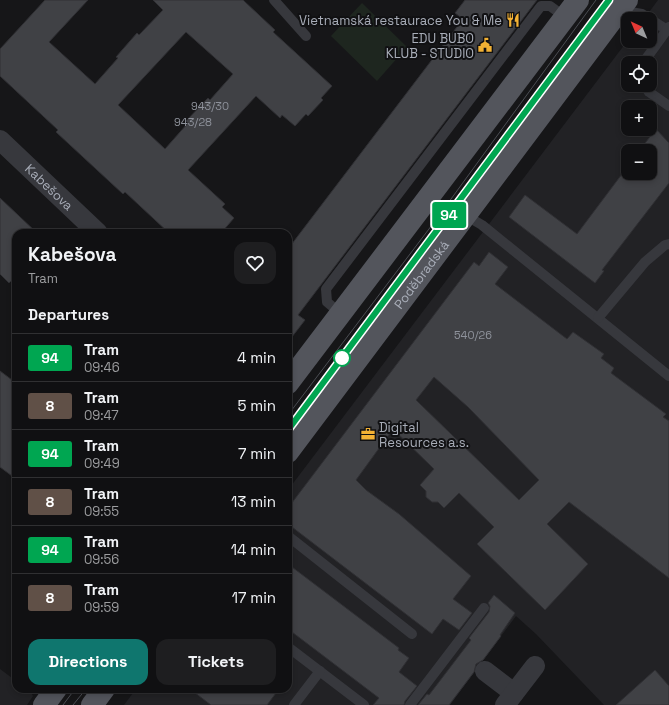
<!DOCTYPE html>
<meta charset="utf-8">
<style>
body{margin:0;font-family:"Space Grotesk",sans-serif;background:#1e1e20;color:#f1f3f6;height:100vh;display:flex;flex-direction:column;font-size:15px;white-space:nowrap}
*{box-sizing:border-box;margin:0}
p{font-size:13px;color:#9c9d9f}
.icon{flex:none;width:22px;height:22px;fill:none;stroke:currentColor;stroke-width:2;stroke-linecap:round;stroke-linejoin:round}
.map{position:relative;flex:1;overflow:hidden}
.sheet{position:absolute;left:12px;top:229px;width:280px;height:464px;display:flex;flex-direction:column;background:#101012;border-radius:12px;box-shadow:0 2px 6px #0003,0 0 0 1px #303032}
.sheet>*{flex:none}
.badge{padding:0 8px;border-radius:3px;font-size:14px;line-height:26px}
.needle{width:26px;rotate:316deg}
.fabs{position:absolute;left:621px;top:12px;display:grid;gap:8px}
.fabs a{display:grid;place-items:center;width:36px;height:36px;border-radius:8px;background:#101012;box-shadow:0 2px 6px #0003,0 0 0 1px #303032;font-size:20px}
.map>.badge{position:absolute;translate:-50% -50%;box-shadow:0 0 0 2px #fff}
h2{padding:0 16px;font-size:15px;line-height:36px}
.round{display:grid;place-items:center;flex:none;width:42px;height:42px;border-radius:12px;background:#1e1e20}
.summary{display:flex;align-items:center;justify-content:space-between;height:68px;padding:0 16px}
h1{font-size:19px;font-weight:800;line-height:30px}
.primary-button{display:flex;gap:8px;margin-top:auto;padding:8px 16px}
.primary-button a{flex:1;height:46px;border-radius:12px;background:#0f766e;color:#fff;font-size:16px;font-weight:800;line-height:46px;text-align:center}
.primary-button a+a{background:#1e1e20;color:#f1f3f6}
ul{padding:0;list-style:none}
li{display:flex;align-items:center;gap:12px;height:48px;padding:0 16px;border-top:1px solid #303032}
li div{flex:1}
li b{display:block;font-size:15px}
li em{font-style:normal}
li .badge{min-width:44px;font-weight:700;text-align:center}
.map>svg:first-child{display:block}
</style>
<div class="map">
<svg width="669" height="705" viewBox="0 0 669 705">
<rect width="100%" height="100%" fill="#161618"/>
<g fill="#222225" fill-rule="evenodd">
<path d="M658,0h11v705h-65l-68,-71 -20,-18 -66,89h-326l12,-16h152v-199l340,-450v1h22v-22h-6zM628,63h22v22h-22zM628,107h22v22h-22zM628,151h22v22h-22z"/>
<path d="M0,669l16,12v8h12l2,2 3,5 -6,9h-27z"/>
</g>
<path fill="#1e261f" d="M362,3l45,44 -30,34 -46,-45z"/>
<g fill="#404145" stroke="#303034" fill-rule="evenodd">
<path d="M45,0h43l-39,42 46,42 23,-26 -2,-1 21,-24 2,2 24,-25 -10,-10h90l32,30 -2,2 59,54 -11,12 2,2 -15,16 -2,-2 -11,12 -13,-11 -2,3 -24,-22 -68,74 37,34 -3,3 12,11 -13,15h-52l-44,-41 -2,2 -67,-62 2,-2 -58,-54v-27zM186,32l47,42 -23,26 -2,-2 -22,23 2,2 -23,26 -47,-44z"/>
<path d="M465,0h72l-239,315 7,5 -17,22v-93l175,-230 -8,-6z"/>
<path d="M656,129l13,14v40l-67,87 2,1 -9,12 -86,-66 16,-22 52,39 51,-68v7h22v-22h-11z"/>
<path d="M0,198l37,35h-21v43l-7,7 -9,-9z"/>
<path d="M489,252l19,15 -13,17 72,55 6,-7 31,22 -3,4 13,10 -3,5 55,41 -3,3 6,4v157l-100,-76 -22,22 41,40 -43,46 -68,-66 17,-17 -35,-34 -15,15 -6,-6h-6l-6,-5v-6l-6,-6 14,-16 -41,-40 -37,51 10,10 33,24 72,62 -18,23 19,14 -13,17 -16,-11 -11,15 -144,-110v-16l186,-246 5,4zM434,377l34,30 71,73 -20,20 -103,-100z"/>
<path d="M0,371l16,12v96l-16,-12z"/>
<path d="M288,564l111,84 -1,2 11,8 -10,14 18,14 -12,15 -1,4h-31l6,-7 -91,-69z"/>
<path d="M494,595l21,18 -15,22 1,1 -18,24 -7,4 -2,8 -25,33h-31l9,-11 2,1 42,-55 -2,-2 20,-26 1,-6 -2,-3z"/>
<path d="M655,670l14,16v19h-53z"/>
<path d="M190,689h89l-12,16h-56z"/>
</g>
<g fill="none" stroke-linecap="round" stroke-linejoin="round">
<g stroke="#37383d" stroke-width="10">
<path d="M274,0l32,36"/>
<path d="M619,10l23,4 8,5"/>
<path d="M650,19l17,11"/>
<path d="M643,63l26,-36"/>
<path d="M644,85l5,7 20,14"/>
<path d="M465,215l17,10 187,151"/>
<path d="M340,313l-13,-11 -1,-13 215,-283h9l15,11"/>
<path d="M598,318l47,-56 20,-17 4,-1"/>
<path d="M288,536l124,98"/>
<path d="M288,647l76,58"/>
<path d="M294,705l26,-34"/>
<path d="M410,705l74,-97"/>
</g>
<g stroke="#37383d" stroke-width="20">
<path id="s1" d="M0,140l98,93"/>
<path d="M485,671l29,22"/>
<path d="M505,705l30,-39"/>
</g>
<g stroke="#53555c" stroke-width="22">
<path d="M288,383l290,-383"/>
<path id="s2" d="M288,452l339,-452"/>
<path d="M44,705l12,-16"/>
<path d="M92,705l12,-16"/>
</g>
<g stroke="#4a4c52" stroke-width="1">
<path d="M288,415l147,-194 161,-221"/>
<path d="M288,430l321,-430"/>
<path d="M63,705l12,-16"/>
<path d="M73,705l13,-16"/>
</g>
</g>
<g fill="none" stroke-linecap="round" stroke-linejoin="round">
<defs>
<path id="line" d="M288,430l321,-430"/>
</defs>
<use href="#line" stroke="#fff" stroke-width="9"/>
<use href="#line" stroke="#00a651" stroke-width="6"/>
</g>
<defs>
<symbol id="restaurant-bare" viewBox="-9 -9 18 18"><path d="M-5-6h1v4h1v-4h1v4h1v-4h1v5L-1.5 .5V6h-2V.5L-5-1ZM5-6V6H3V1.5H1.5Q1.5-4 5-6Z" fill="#f2b134" stroke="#111113" stroke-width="2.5" paint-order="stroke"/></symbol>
<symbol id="civic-bare" viewBox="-9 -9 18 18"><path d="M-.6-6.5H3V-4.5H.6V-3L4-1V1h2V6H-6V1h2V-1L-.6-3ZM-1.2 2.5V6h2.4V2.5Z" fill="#f2b134" stroke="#111113" stroke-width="2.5" paint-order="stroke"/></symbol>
<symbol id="office-bare" viewBox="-9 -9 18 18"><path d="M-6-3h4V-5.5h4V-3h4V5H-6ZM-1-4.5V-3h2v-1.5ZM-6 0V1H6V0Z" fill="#f2b134" stroke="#111113" stroke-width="2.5" paint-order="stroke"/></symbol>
</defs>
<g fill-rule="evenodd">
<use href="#restaurant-bare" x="503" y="10" width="20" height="20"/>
<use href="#civic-bare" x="475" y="35" width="20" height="20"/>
<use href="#office-bare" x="358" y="424" width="20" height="20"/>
</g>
<circle fill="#fff" stroke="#00a651" stroke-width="2" cx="342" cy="358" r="8"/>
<g text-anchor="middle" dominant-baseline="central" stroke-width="4" stroke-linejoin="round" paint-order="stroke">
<g font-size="11" fill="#8e929b">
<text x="210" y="106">943/30</text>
<text x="193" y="122">943/28</text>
<text x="473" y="335">540/26</text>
</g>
<g font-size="13" fill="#a8adb8" stroke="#111113" text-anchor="end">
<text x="502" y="20">Vietnamská restaurace You &amp; Me</text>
<text x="474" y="38">EDU BUBO<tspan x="474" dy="15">KLUB - STUDIO</tspan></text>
<text x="379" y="427" text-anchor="start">Digital<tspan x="379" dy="15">Resources a.s.</tspan></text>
</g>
<g font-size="13" fill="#a8adb8" stroke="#111113">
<text stroke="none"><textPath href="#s1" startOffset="68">Kabešova</textPath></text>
<text stroke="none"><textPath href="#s2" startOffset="222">Poděbradská</textPath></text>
</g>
</g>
</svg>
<div class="fabs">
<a><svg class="needle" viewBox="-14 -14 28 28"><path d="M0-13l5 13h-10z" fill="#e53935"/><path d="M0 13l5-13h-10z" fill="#9c9d9f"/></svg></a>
<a><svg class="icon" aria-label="locate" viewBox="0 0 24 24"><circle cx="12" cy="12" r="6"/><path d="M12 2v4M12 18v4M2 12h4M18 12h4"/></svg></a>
<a>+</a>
<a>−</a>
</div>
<b class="badge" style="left:449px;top:215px;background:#00a651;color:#fff">94</b>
<section class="sheet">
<div class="summary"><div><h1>Kabešova</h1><p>Tram</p></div><a class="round"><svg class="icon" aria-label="heart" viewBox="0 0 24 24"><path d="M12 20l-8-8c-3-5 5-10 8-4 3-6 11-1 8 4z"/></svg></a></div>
<h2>Departures</h2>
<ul>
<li><span class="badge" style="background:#00a651;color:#fff">94</span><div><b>Tram</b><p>09:46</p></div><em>4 min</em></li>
<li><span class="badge" style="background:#605047;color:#fff">8</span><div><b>Tram</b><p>09:47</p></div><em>5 min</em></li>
<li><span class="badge" style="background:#00a651;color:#fff">94</span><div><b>Tram</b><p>09:49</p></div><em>7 min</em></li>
<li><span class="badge" style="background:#605047;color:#fff">8</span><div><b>Tram</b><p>09:55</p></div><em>13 min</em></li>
<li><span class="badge" style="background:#00a651;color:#fff">94</span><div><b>Tram</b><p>09:56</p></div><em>14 min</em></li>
<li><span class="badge" style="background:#605047;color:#fff">8</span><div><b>Tram</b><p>09:59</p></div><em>17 min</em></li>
</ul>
<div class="primary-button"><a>Directions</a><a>Tickets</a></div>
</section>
</div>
